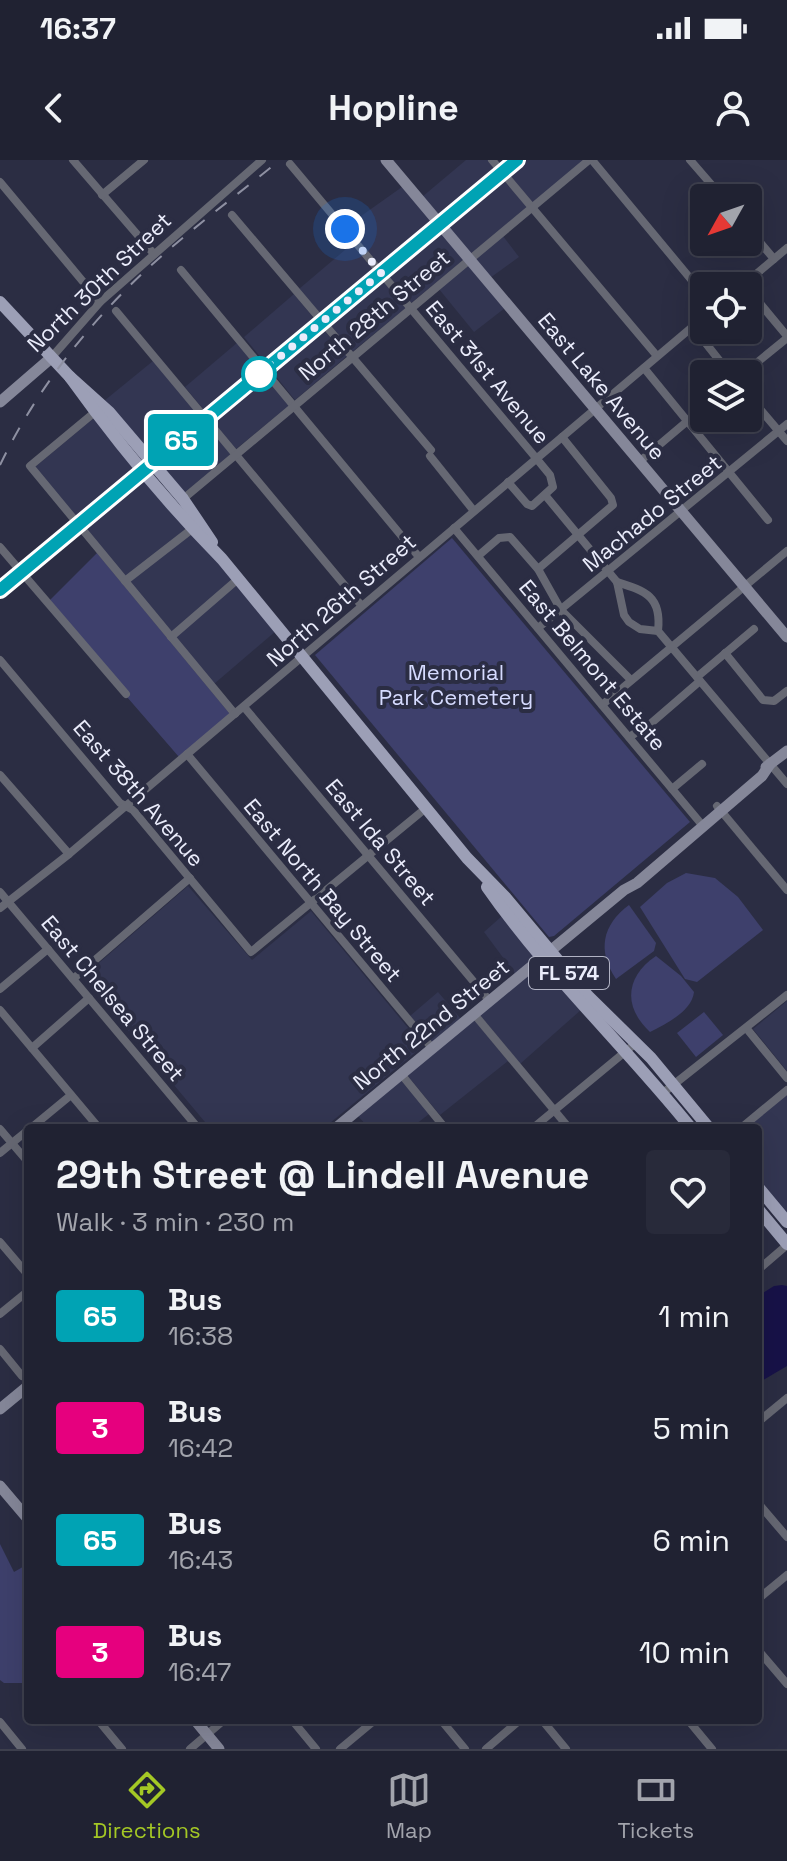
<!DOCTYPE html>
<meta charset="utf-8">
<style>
body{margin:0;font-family:"Space Grotesk",sans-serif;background:#282a3a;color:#f1f3f6;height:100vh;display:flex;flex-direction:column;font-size:30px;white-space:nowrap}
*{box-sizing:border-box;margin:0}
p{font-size:26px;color:#a2a4ac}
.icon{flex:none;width:44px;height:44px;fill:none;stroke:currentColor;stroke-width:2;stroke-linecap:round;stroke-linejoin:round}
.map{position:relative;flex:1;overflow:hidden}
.details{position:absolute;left:24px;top:964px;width:738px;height:600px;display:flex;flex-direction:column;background:#202232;border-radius:8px;box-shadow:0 8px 32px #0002,0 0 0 2px #3d3f4d}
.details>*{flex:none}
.badge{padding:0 16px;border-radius:6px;font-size:28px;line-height:52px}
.needle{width:52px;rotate:230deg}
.buttons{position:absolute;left:690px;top:24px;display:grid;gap:16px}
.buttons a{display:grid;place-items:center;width:72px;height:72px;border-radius:8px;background:#202232;box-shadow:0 8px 32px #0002,0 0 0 2px #3d3f4d;font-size:40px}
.you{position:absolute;width:40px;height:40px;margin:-20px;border:6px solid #fff;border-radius:50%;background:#1a73e8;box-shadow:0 0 0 12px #1a73e833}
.map>.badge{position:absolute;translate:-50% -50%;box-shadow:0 0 0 4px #fff}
.round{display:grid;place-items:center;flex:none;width:84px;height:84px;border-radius:8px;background:#282a3a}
.headline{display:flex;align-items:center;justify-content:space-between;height:136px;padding:0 32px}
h1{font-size:38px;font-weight:800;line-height:60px}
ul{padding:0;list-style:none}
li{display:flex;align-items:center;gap:24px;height:112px;padding:0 32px}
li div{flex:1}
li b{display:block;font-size:30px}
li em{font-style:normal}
li .badge{min-width:88px;font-weight:700;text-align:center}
.status{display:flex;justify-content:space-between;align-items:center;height:56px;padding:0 40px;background:#202232;direction:ltr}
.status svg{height:22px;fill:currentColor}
header{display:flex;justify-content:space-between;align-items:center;height:104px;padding:0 32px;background:#202232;font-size:36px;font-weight:800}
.tab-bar{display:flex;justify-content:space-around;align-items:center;height:112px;border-top:2px solid #3d3f4d;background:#202232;font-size:22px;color:#a2a4ac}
.tab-bar a{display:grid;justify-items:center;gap:4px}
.tab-bar .current{color:#a4c825}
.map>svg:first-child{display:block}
</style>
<div class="status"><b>16:37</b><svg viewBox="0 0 49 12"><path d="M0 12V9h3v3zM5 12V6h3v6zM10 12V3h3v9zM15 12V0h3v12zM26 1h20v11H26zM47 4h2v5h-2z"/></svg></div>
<header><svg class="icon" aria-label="back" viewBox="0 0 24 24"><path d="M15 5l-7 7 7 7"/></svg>Hopline<svg class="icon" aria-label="person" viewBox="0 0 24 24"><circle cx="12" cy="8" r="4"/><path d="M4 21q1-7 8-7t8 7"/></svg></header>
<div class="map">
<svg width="787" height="1589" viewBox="0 0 787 1589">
<rect width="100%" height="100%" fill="#2b2d43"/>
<g fill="#333652">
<path d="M466,0h22l9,12 -57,47 -18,-22z"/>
<path d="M522,0h62l-51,43 -26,-31z"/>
<path d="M501,17l26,30 -57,48 -25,-31z"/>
<path d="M402,27l33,37 -53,44 -35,-42z"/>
<path d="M439,69l26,30 -54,44 -25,-30z"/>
<path d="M503,76l16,21 -29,21 -16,-18z"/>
<path d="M352,84l24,29 -53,44 -24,-28z"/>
<path d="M469,104l36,44 -31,24 -35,-43z"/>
<path d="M381,118l25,30 -53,43 -26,-29z"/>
<path d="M294,134l23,28 -51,42 -22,-27z"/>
<path d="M321,167l26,29 -52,44 -25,-31z"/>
<path d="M238,182l23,27 -54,45 -22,-27z"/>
<path d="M153,201l48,57 -48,40 -49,-57z"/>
<path d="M265,214l25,31 -54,44 -25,-30z"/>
<path d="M95,257l44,53 -60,50 -44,-53z"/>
<path d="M205,264l26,30 -48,40 -26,-31z"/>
<path d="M143,315l44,53 -61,49 -43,-52z"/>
<path d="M192,373l41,46 -61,53 -42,-50z"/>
<path d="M237,424l39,47 -62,53 -38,-47z"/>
<path d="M188,726l64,74 59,-49 112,135 -99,82h-114l-120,-143 -5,-10z"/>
<path d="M502,756l35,42 -21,17 -32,-43z"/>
<path d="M542,803l40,46 -62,55 -41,-50z"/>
<path d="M438,832l23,27 -28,24 -23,-27z"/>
<path d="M787,841v70l-34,-42z"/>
<path d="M473,858l35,43 -68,54 -34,-41z"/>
<path d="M400,919l29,35 -18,14h-42l-12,-13z"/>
<path d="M787,932v124l-29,-34v-54h-11z"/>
</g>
<g fill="#3e406c">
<path d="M452,378l238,284 -136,114 -5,1 -234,-282z"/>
<path d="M97,393l133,161 -51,43 -52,-60 3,-3 -80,-94z"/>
<path d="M686,713l29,5 23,19 25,33 -66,52 -12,-3 -45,-72 27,-24z"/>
<path d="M629,745l27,38 -2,8 -38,28c-19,-28 -14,-54 13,-74z"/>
<path d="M656,796l25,20 13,16c-2,19 -28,32 -44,40 -27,-25 -25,-55 6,-76z"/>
<path d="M704,852l19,23 -27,22 -19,-24z"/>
<path d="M0,1384l14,28 14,-8v118l-3,1h-21l-4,-3z"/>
</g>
<path fill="#171248" d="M782,1125l5,1v80l-29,17v-87l16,-10z"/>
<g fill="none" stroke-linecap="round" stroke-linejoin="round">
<g stroke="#666873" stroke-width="8">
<path d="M73,0l81,94"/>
<path d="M492,0l165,196"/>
<path d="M592,0l112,135"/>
<path d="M690,0l33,38"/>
<path d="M290,4l246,294 14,17 3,12 -21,19 -5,-2 -19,-22"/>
<path d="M0,22l100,120"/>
<path d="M102,35l42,-35"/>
<path d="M232,55l199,235"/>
<path d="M748,68l26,31"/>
<path d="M181,110l238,287"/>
<path d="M742,126l45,-38"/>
<path d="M748,129l39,47"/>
<path d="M116,151l245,294"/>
<path d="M693,167l37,47"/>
<path d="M51,198l49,-56 162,-142"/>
<path d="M644,208l124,152"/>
<path d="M743,214l44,-36"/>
<path d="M748,235l39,46"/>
<path d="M95,252l-65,54 205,248"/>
<path d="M430,296l44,55"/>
<path d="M639,302l65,-55"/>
<path d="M545,335l72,87 7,33 5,7 11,7 18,2 129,153"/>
<path d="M183,339l406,-339"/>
<path d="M454,368l249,298"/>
<path d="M0,387l126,147"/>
<path d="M478,396l21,-18 11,-1 28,32 23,41 70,70"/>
<path d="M538,409l75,-64 -2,-7 -49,-61"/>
<path d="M125,421l67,-52"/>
<path d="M617,422c28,9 45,14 41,49"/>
<path d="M0,430l144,-120"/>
<path d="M538,468l249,-204"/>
<path d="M171,477l67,-58"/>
<path d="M725,493l38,47 11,1 13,-10"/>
<path d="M0,500l120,143 13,7 118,142 175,-144"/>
<path d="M697,517l57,-48"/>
<path d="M602,545l185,-154"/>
<path d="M244,547l245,293"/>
<path d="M629,577l20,-12 51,-44"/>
<path d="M187,594l245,294"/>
<path d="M0,615l69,79"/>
<path d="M672,629l30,-25"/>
<path d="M717,646l70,84"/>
<path d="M0,732l198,236"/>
<path d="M0,748l69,-54 635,-537"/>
<path d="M73,819l117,-101"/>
<path d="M0,829l48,-40"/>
<path d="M0,850l99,118"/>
<path d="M474,854l95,114"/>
<path d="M747,869l40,49"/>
<path d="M32,888l57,-50"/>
<path d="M401,914l44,54"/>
<path d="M663,933l124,-98"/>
<path d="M31,968l40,-33"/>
<path d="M533,968l104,-86"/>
<path d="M741,968l46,-38"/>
<path d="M0,969l28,33"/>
<path d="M0,993l28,-23"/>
<path d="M0,1082l28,33"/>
<path d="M758,1110l29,-25"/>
<path d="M0,1154l28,-23"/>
<path d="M0,1189l22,27"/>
<path d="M758,1262l29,-24"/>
<path d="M758,1343l29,34"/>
<path d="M758,1439l29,-24"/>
<path d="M758,1490l29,34"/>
<path d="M98,1560l24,29"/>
<path d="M292,1560l24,29"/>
<path d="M441,1560l24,29"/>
<path d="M542,1560l24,29"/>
<path d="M688,1560l24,29"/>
<path d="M0,1562l22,27"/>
<path d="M190,1589l34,-29"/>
<path d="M340,1589l35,-29"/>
<path d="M486,1589l34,-29"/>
</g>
<g stroke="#858799" stroke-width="11">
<path d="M386,0l401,477"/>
<path d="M0,242l51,-44"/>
<path d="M144,310l373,-310"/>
<path d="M766,607l21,-16"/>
<path d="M336,968l288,-238 13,-7 125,-107 8,-12"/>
<path d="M0,1249l28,-23"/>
<path d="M0,1326l28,33"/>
<path d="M195,1560l24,29"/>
</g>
<g stroke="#9c9fb6" stroke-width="12">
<path d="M0,142l70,75 39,35 74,87 29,43"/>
<path d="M70,217c46,64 97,126 152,182l245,299 39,40 82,98 63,62 58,70"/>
<path d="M487,727c60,86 138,159 204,241"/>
<path d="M758,1027l29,35"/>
<path d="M758,1049l29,35"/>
</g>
<path stroke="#8e90a2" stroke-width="2" stroke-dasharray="14 14" stroke-linecap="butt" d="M0,305c39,-81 97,-153 165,-212 37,-32 77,-62 115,-93"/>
</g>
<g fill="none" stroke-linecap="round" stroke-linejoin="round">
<defs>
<path id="line" d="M0,430l517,-430"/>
</defs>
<use href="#line" stroke="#fff" stroke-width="18"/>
<use href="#line" stroke="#00a3b4" stroke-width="12"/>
<path stroke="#eaecfb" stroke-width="8" stroke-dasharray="0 14.4" d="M259,214l122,-101 -36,-44"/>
</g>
<circle fill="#fff" stroke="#00a3b4" stroke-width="4" cx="259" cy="214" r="16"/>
<g text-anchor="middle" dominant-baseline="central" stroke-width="8" stroke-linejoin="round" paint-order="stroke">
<rect fill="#2b2d43" stroke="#b1b3c4" stroke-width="2" x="529" y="797" width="80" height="32" rx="6"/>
<g font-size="20" font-weight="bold" fill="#eaecfb">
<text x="569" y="813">FL 574</text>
</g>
<g font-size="22" fill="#eaecfb" stroke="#2b2d43">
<text transform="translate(99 122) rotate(-44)">North 30th Street</text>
<text transform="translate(374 155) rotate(-40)">North 28th Street</text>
<text transform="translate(488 212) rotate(50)">East 31st Avenue</text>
<text transform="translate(602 226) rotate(50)">East Lake Avenue</text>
<text transform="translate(652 353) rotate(-39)">Machado Street</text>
<text transform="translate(341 440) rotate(-41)">North 26th Street</text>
<text transform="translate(593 505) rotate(50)">East Belmont Estate</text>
<text transform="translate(139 633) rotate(49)">East 38th Avenue</text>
<text transform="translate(381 682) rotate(50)">East Ida Street</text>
<text transform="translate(323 730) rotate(50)">East North Bay Street</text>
<text transform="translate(113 838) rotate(50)">East Chelsea Street</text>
<text transform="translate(431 864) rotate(-39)">North 22nd Street</text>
</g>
<g font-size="22" fill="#d6dbff" stroke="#2b2d43">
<text x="456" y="512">Memorial<tspan x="456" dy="25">Park Cemetery</tspan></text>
</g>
</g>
</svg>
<div class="buttons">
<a><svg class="needle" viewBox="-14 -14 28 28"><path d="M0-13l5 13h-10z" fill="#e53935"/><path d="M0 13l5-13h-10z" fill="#a2a4ac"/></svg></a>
<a><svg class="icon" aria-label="locate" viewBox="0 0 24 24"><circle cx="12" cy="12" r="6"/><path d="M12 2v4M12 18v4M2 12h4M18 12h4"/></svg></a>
<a><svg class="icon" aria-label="layers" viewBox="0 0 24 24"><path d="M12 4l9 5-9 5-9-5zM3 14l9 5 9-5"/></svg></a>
</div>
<div class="you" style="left:345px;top:69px"></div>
<b class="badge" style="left:181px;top:280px;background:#00a3b4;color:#fff">65</b>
<section class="details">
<div class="headline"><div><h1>29th Street @ Lindell Avenue</h1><p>Walk · 3 min · 230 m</p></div><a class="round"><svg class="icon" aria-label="heart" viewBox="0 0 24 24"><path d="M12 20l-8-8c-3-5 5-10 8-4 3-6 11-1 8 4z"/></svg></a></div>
<ul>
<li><span class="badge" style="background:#00a3b4;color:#fff">65</span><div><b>Bus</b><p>16:38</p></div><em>1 min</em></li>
<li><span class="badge" style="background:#e6007e;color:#fff">3</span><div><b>Bus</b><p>16:42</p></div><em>5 min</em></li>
<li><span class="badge" style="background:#00a3b4;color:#fff">65</span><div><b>Bus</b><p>16:43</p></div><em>6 min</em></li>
<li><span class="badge" style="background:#e6007e;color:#fff">3</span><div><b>Bus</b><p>16:47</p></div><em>10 min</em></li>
</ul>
</section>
</div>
<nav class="tab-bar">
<a class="current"><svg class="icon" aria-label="directions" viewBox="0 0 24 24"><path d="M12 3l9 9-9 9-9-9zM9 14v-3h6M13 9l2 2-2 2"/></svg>Directions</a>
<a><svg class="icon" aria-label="map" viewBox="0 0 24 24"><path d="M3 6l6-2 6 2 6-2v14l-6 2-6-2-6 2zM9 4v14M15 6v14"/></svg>Map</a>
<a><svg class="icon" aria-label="tickets" viewBox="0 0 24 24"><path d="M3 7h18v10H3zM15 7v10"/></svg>Tickets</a>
</nav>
